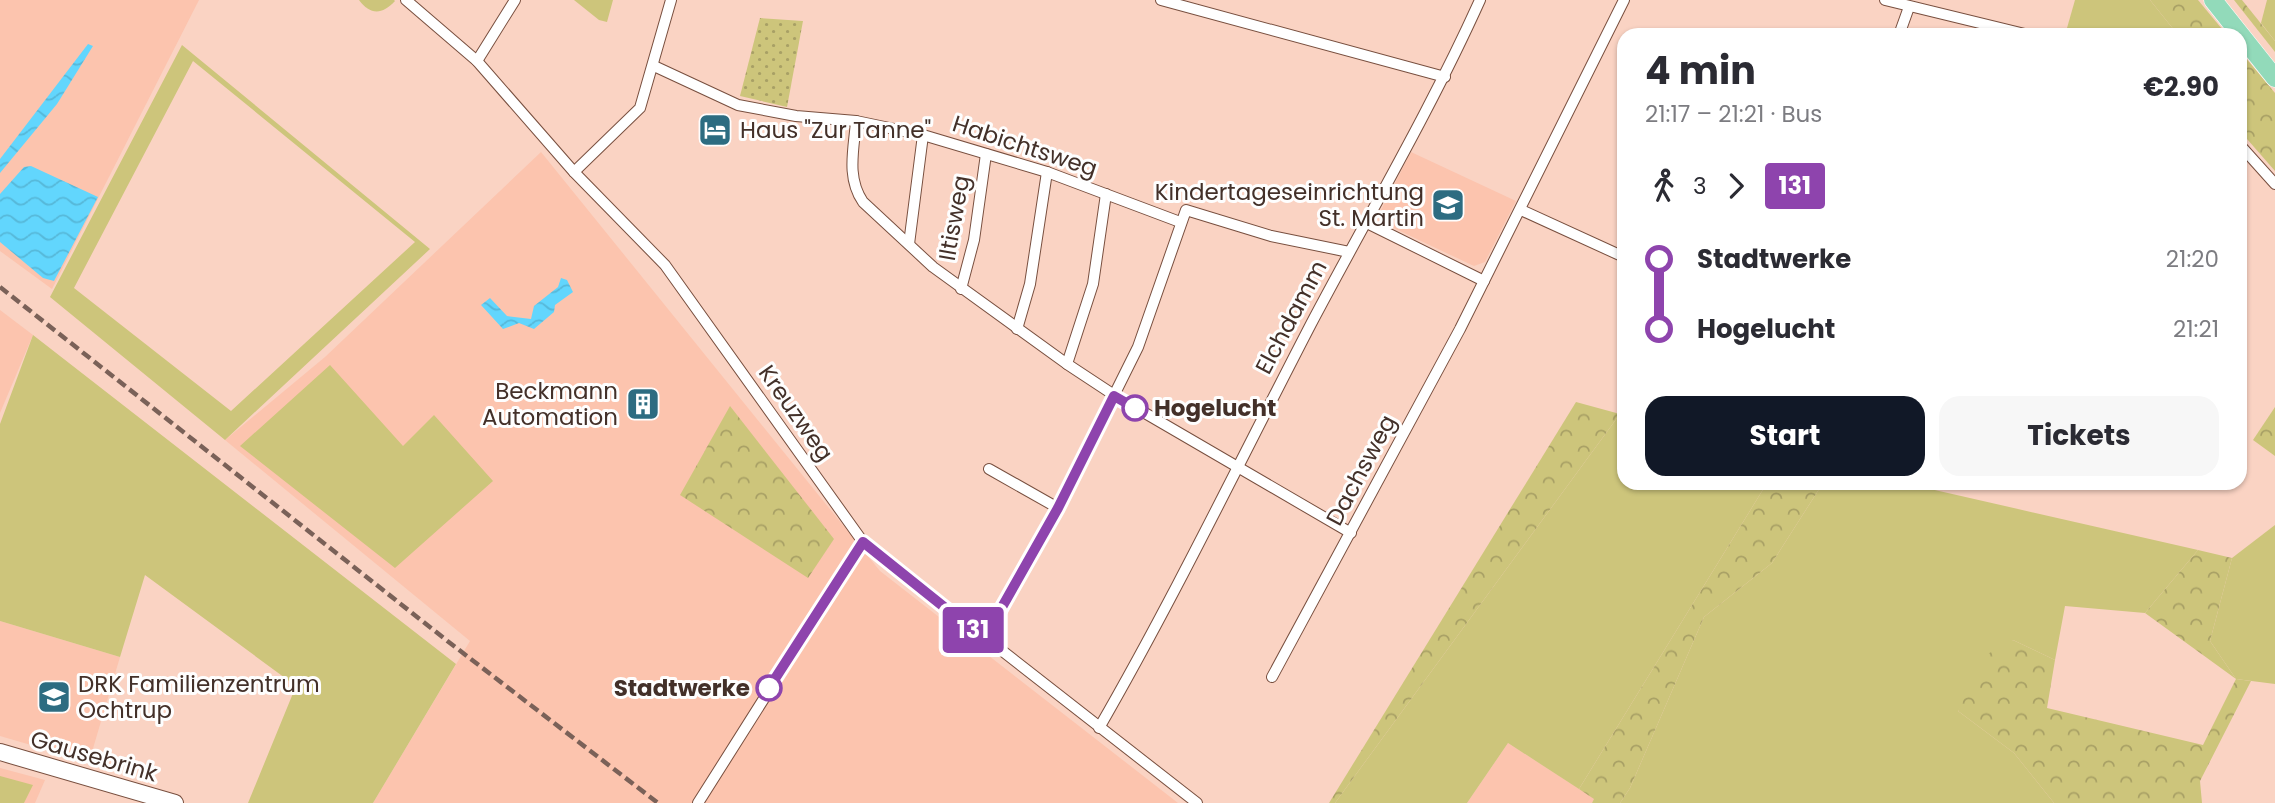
<!DOCTYPE html>
<meta charset="utf-8">
<style>
body{margin:0;font-family:Poppins,sans-serif;background:#f7f7f7;color:#2b2b33;height:100vh;display:flex;flex-direction:column;font-size:26px;white-space:nowrap}
*{box-sizing:border-box;margin:0}
p{font-size:23px;color:#7c7c81}
.icon{flex:none;width:38px;height:38px;fill:none;stroke:currentColor;stroke-width:2;stroke-linecap:round;stroke-linejoin:round}
.map{position:relative;flex:1;overflow:hidden}
.details{position:absolute;left:1617px;top:28px;width:630px;height:462px;display:flex;flex-direction:column;background:#fff;border-radius:21px;box-shadow:0 2px 5px #0004}
.details>*{flex:none}
.badge{padding:0 14px;border-radius:5px;font-size:24px;line-height:46px}
.map>.badge{position:absolute;translate:-50% -50%;box-shadow:0 0 0 4px #fff}
.legs{display:flex;align-items:center;gap:10px;height:77px;padding:0 28px;font-size:23px}
.legs p{margin-inline-start:auto}
.headline{display:flex;align-items:center;justify-content:space-between;height:119px;padding:0 28px}
h1{font-size:38px;font-weight:700;line-height:52px}
.button{display:flex;gap:14px;margin-top:auto;padding:14px 28px}
.button a{flex:1;height:80px;border-radius:21px;background:#111827;color:#fff;font-size:28px;font-weight:700;line-height:80px;text-align:center}
.button a+a{background:#f7f7f7;color:#2b2b33}
ul{padding:0 28px;list-style:none}
li{display:flex;align-items:center;gap:24px;height:70px;font-size:26px}
li i{display:grid;place-items:center;width:10px;height:100%;margin:0 9px;background:currentColor}
li i::after{content:'';width:18px;height:18px;margin:-9px;border:5px solid;border-radius:50%;background:#fff}
li p{margin-inline-start:auto}
li:first-child i{background:linear-gradient(#0000 50%,currentColor 0)}
li:last-child i{background:linear-gradient(currentColor 50%,#0000 0)}
.map>svg:first-child{display:block}
</style>
<div class="map">
<svg width="2275" height="803" viewBox="0 0 2275 803">
<defs>
<pattern id="forest-crowns" width="20" height="18" patternUnits="userSpaceOnUse" patternTransform="scale(1.75)"><rect width="20" height="18" fill="#cdc57b"/><path d="M2 6a3 3 0 1 1 6 0M12 15a3 3 0 1 1 6 0" fill="none" stroke="#a8a065"/></pattern>
<pattern id="park-dots" width="8" height="8" patternUnits="userSpaceOnUse" patternTransform="scale(1.75)"><rect width="8" height="8" fill="#cdc57b"/><path d="M2 2h.1M6 6h.1" fill="none" stroke="#a8a065" stroke-width="1.8" stroke-linecap="round"/></pattern>
<pattern id="water-waves" width="16" height="10" patternUnits="userSpaceOnUse" patternTransform="scale(1.75)"><rect width="16" height="10" fill="#62d6fd"/><path d="M0 5q4-4 8 0t8 0" fill="none" stroke="#56b8d9"/></pattern>
</defs>
<rect width="100%" height="100%" fill="#fad3c3"/>
<g fill="#fcc4ae">
<path d="M0,0h199l-147,289 -52,-38z"/>
<path d="M541,152l339,419 298,232h-805l97,-162 -245,-201 100,-83z"/>
<path d="M1411,152l105,49 -31,61 -11,4 -89,-42 -5,-6 1,-8z"/>
<path d="M0,310l33,25 -33,78z"/>
<path d="M0,621l120,36 -31,105 -89,-26z"/>
<path d="M1508,743l87,56 -3,4h-125z"/>
<path d="M0,768l45,12 -10,23h-35z"/>
</g>
<g fill="#cdc57b" fill-rule="evenodd">
<path d="M359,0h35l1,1c-13,14 -25,14 -36,-1z"/>
<path d="M574,0h39l-6,22 -8,-2z"/>
<path d="M2075,0h75l28,35h-113z"/>
<path d="M2267,0h8v41l-14,-18z"/>
<path d="M182,45l248,204 -205,191 -175,-143zM193,61l222,181 -184,169 -157,-123z"/>
<path d="M33,335l423,329 -83,139h-125l48,-117 -151,-111 -25,82 -120,-36v-197z"/>
<path d="M330,365l73,81 31,-31 59,66 -98,87 -155,-122z"/>
<path d="M1620,414l4,1v68h143l-188,306 -71,-46 -41,60h-132z"/>
<path d="M1823,483h81l294,67 -53,63 -80,-7 -10,54 -42,-20 -55,71 56,42 40,50h-434l10,-15 74,-171 68,-54z"/>
<path d="M2275,525v159l-39,-5 -26,-38 22,-83z"/>
<path d="M0,776l33,9 -9,18h-24z"/>
</g>
<g fill="url(#forest-crowns)">
<path d="M2150,0h48l29,35h-49z"/>
<path d="M2234,0h8l33,41v11z"/>
<path d="M2240,51l35,42v78l-35,-40z"/>
<path d="M1576,402l44,12 -285,389h-6z"/>
<path d="M730,406l104,133 -26,39 -128,-83z"/>
<path d="M2275,407v49l-22,-16z"/>
<path d="M1767,483h56l-51,80 -68,54 -74,171 -10,15h-28l2,-4 -15,-10z"/>
<path d="M2198,550l34,8 -22,83 26,38 15,2 -51,100 2,22h-148l-40,-50 -56,-42 26,-55 29,-16 42,20 -8,48 156,37 33,-66 -91,-66z"/>
</g>
<path fill="url(#park-dots)" d="M760,18l43,3 -16,86 -47,-11z"/>
<g fill="url(#water-waves)">
<path d="M88,44l5,2 -36,58 -57,69v-14z"/>
<path d="M31,166l67,31 -44,84 -11,-3 -43,-36v-48l24,-27z"/>
<path d="M561,278l6,2 6,12 -18,13 -1,7 -20,17 -15,-6 -16,6 -22,-24 9,-7 17,18 24,3 3,-13 24,-19z"/>
</g>
<g fill="none" stroke-linecap="round" stroke-linejoin="round">
<defs>
<g id="minor">
<path d="M406,0l71,61 97,111 91,93 198,277 334,261"/>
<path d="M1161,0l284,77"/>
<path d="M1885,0l144,35"/>
<path d="M1899,35l10,-28"/>
<path d="M477,61l38,-61"/>
<path d="M654,66l84,39 58,11 60,5 67,14 124,37 133,50"/>
<path d="M856,121c-2,28 -10,56 7,81l70,65 134,97 47,31 237,138"/>
<path d="M2240,145l35,39"/>
<path d="M574,172l66,-64 31,-108"/>
<path d="M1521,210l103,47"/>
<path d="M1365,222l119,59"/>
<path d="M909,244l14,-109"/>
<path d="M961,289l13,-49 12,-86"/>
<path d="M1017,329l13,-45 17,-112"/>
<path d="M1067,364l26,-80 13,-90"/>
<path d="M989,469l69,39"/>
<path d="M984,639l74,-131 80,-161 48,-137 85,26 78,16"/>
<path d="M1272,677l188,-348 164,-329"/>
<path d="M1099,728c76,-132 142,-269 212,-404 57,-108 119,-213 169,-324"/>
<path d="M698,803l165,-261"/>
</g>
<path id="secondary" d="M0,752l175,51"/>
<path id="trunk" d="M2213,0l62,78"/>
</defs>
<use href="#minor" stroke="#784f3f" stroke-width="12"/>
<use href="#secondary" stroke="#784f3f" stroke-width="18"/>
<use href="#trunk" stroke="#fff" stroke-width="19"/>
<use href="#minor" stroke="#fff" stroke-width="10"/>
<use href="#secondary" stroke="#fff" stroke-width="16"/>
<use href="#trunk" stroke="#92daba" stroke-width="18"/>
<path stroke="#7a6158" stroke-width="4.5" stroke-dasharray="10 5" stroke-linecap="butt" d="M0,287l450,356 208,160"/>
</g>
<g fill="none" stroke-linecap="round" stroke-linejoin="round">
<defs>
<path id="line-1" d="M769,688l94,-146 121,97 74,-131 56,-112 21,12"/>
</defs>
<use href="#line-1" stroke="#fff" stroke-width="16"/>
<use href="#line-1" stroke="#8e44ad" stroke-width="10"/>
</g>
<defs>
<symbol id="hotel-square" viewBox="-11 -11 22 22"><rect x="-9" y="-9" width="18" height="18" rx="4" fill="#2d6c81" stroke="#fefefe"/><path d="M-6-4.5h1.5V1H6V5H4.5V3h-9V5H-6ZM-4 0a1.8 1.8 0 1 1 3.6 0ZM.5 0V-2.5h3Q6-2.5 6 0Z" fill="#fff"/></symbol>
<symbol id="school-square" viewBox="-11 -11 22 22"><rect x="-9" y="-9" width="18" height="18" rx="4" fill="#2d6c81" stroke="#fefefe"/><path d="M0-5L7-2L0 1L-7-2ZM-4 1L0 2.5L4 1V4Q0 6-4 4Z" fill="#fff"/></symbol>
<symbol id="building-square" viewBox="-11 -11 22 22"><rect x="-9" y="-9" width="18" height="18" rx="4" fill="#2d6c81" stroke="#fefefe"/><path d="M-4-6H4V6H1V3H-1V6H-4ZM-2.5-4.3h1.7v1.8h-1.7ZM.8-4.3h1.7v1.8H.8ZM-2.5-1h1.7V.8h-1.7ZM.8-1h1.7V.8H.8Z" fill="#fff"/></symbol>
</defs>
<g fill-rule="evenodd">
<use href="#hotel-square" x="696" y="111" width="38" height="38"/>
<use href="#school-square" x="1429" y="186" width="38" height="38"/>
<use href="#building-square" x="624" y="385" width="38" height="38"/>
<use href="#school-square" x="35" y="678" width="38" height="38"/>
</g>
<g fill="#fff" stroke="#8e44ad" stroke-width="3.5">
<circle cx="1135" cy="408" r="12"/>
<circle cx="769" cy="688" r="12"/>
</g>
<g text-anchor="middle" dominant-baseline="central" stroke-width="6" stroke-linejoin="round" paint-order="stroke">
<g font-size="23" fill="#433029" stroke="#fefefe" text-anchor="start">
<text x="740" y="130">Haus "Zur Tanne"</text>
<text x="1424" y="192" text-anchor="end">Kindertageseinrichtung<tspan x="1424" dy="26">St. Martin</tspan></text>
<text x="618" y="391" text-anchor="end">Beckmann<tspan x="618" dy="26">Automation</tspan></text>
<text x="78" y="684">DRK Familienzentrum<tspan x="78" dy="26">Ochtrup</tspan></text>
</g>
<g font-size="23" fill="#433029" stroke="#fefefe">
<text transform="translate(1025 146) rotate(18)">Habichtsweg</text>
<text transform="translate(954 218) rotate(-80)">Iltisweg</text>
<text transform="translate(1291 317) rotate(-62)">Elchdamm</text>
<text transform="translate(796 413) rotate(55)">Kreuzweg</text>
<text transform="translate(1361 470) rotate(-62)">Dachsweg</text>
<text transform="translate(94 756) rotate(16)">Gausebrink</text>
</g>
<g font-size="23" font-weight="bold" fill="#433029" stroke="#fefefe" text-anchor="start">
<text x="1154" y="408">Hogelucht</text>
<text x="750" y="688" text-anchor="end">Stadtwerke</text>
</g>
</g>
</svg>
<b class="badge" style="left:973px;top:630px;background:#8e44ad;color:#fff">131</b>
<section class="details">
<div class="headline"><div><h1>4 min</h1><p>21:17 – 21:21 · Bus</p></div><b>€2.90</b></div>
<div class="legs"><svg class="icon" aria-label="walk" viewBox="0 0 24 24"><circle cx="13" cy="4" r="2"/><path d="M13 8l-2 6 4 7M11 14l-3 7M7 12l3-4h3l4 4"/></svg>3<svg class="icon" aria-label="forward" viewBox="0 0 24 24"><path d="M9 5l7 7-7 7"/></svg><b class="badge" style="background:#8e44ad;color:#fff">131</b></div>
<ul>
<li><i style="color:#8e44ad"></i><b>Stadtwerke</b><p>21:20</p></li>
<li><i style="color:#8e44ad"></i><b>Hogelucht</b><p>21:21</p></li>
</ul>
<div class="button"><a>Start</a><a>Tickets</a></div>
</section>
</div>
